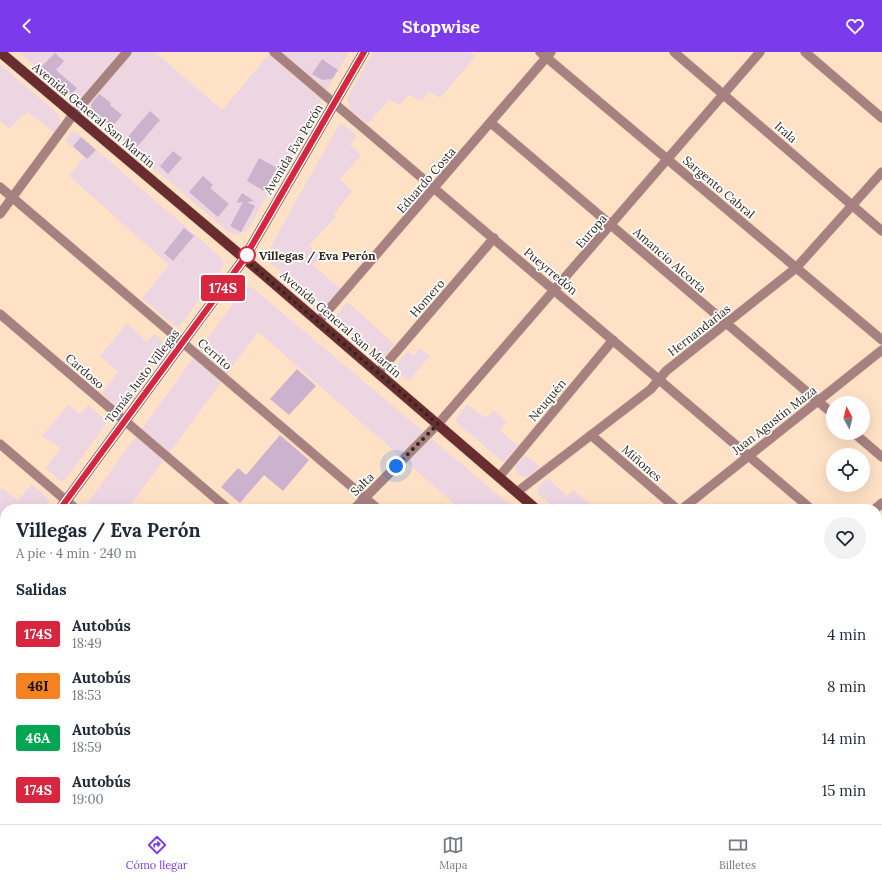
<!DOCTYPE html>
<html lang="es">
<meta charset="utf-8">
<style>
body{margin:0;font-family:Lora,serif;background:#f2f2f3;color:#1f2937;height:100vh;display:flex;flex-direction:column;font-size:15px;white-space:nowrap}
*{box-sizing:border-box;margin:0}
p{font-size:13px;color:#747a83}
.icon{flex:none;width:22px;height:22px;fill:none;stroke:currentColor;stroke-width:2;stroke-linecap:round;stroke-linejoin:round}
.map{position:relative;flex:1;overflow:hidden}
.drawer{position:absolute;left:0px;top:452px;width:882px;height:320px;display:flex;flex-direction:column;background:#fff;border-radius:16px 16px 0 0;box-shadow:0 4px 16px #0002}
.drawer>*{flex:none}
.badge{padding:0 8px;border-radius:3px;font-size:14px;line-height:26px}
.needle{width:26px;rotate:353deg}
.buttons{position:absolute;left:826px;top:344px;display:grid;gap:8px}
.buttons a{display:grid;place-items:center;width:44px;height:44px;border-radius:50%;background:#fff;box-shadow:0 4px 16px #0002;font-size:20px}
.you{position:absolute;width:20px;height:20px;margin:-10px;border:3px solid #fff;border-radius:50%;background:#1a73e8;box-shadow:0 0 0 6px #1a73e833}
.map>.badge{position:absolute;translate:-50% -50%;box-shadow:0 0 0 2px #fff}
h2{padding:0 16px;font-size:15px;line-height:36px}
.round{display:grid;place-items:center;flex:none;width:42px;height:42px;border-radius:21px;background:#f2f2f3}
.summary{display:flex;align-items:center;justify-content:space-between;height:68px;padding:0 16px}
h1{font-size:19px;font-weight:700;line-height:30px}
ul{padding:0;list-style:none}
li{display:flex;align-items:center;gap:12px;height:52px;padding:0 16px}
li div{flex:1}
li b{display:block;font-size:15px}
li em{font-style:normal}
li .badge{min-width:44px;font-weight:700;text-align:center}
header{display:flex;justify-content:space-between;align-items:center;height:52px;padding:0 16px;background:#7c3aed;color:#fff;font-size:18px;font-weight:700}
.tab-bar{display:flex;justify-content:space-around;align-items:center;height:56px;border-top:1px solid #e0e1e3;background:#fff;font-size:11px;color:#747a83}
.tab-bar a{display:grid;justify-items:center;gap:2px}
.tab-bar .active{color:#7c3aed}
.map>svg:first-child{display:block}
</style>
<header><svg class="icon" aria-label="back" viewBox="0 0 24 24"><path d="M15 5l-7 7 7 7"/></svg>Stopwise<svg class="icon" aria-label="heart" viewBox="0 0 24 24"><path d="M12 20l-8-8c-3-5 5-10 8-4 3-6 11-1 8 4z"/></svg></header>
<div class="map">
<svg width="882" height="772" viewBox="0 0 882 772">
<rect width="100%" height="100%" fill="#ffe2c6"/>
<g fill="#edd6e2">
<path d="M18,0h137l67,58 49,-58h78l-102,179 -11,4 -9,-4z"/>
<path d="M373,0h96l7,4 -36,42 -11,-6 -7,9 -13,-6 -9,10 -11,-5 -21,24 -18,-15 -3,-11z"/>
<path d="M0,12l59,51 2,9 -6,9 -28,-21 -18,17 -9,-8z"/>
<path d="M342,71l15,13 -7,9 11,10 -21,24 12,12 -18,23 2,3 -27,28 11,11 -7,9 28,24 -17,17 -55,-44 -2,-9 71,-127z"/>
<path d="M71,80h5l147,127 1,6 -44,61h-5l-33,-28 27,-33 -100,-89 15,-19 -19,-16z"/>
<path d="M245,235h7l263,222h-55l-202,-177 -130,177h-45z"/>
<path d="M348,250l47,43 -10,11 -3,1 -44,-38 -1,-5z"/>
<path d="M127,271l20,19 8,-9 7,8v6l-41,59h-5l-14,-13 16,-21 -18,-16z"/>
<path d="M420,296l10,8 -21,25 -12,-9v-9l11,-12 6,5z"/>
<path d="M467,352l19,14 7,-8 14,12 -7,8 18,16 -13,15 -2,1 -47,-40v-4z"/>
<path d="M68,353l12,9 8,-9 17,14v6l-40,55 -5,1 -14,-13 14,-20 -18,-12z"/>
<path d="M526,403l14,12 -11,10h-7l-6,-4 -1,-6z"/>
<path d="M548,426l19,18 6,-6 19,16 -2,3h-33l-19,-15 -1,-6z"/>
<path d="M31,432l15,12 3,7 -5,6h-39v50l-5,1v-70l2,-2 16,13z"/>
<path d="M882,560v32l-5,4v-33z"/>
<path d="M5,563v64l-5,6v-63z"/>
<path d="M882,633v96l-5,-4v-88z"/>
<path d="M495,767h84l-11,5h-84z"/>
<path d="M636,767h59l-8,5h-62z"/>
</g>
<g fill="#ccb2cd">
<path d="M55,1l9,8 -8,9 21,18 -6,7 -30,-28z"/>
<path d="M322,7l16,11 -6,9 -10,1 -10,-6z"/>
<path d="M99,42l12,9 -1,2 12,10 -10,12 -20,-16 -1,-7z"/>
<path d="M150,59l10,9 -24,28 -10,-9z"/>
<path d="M81,85l15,13 -9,9 -14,-13z"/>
<path d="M173,99l9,7 -14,16 -8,-8z"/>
<path d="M259,106l18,10 -13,23 -17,-10z"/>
<path d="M203,124l10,9 -3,3 19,16 -11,13 -29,-25z"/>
<path d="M242,141l12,8 -7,1 8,4 -14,26 -11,-6 13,-24 -7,1z"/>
<path d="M184,176l10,8 -21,25 -9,-8z"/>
<path d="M297,317l19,17 -27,29 -19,-16z"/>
<path d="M280,383l29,25 -26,31 -19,-16 -24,28 -19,-16 17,-19 8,7z"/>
<path d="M517,767h14l2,5h-14z"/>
<path d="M543,767h28l-7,5h-18z"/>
</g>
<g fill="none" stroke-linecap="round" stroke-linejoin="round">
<defs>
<g id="minor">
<path d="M274,0l537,457"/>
<path d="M540,0l342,288"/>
<path d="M674,0l208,179"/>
<path d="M805,0l77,66"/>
<path d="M491,71l342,291"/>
<path d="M0,135l378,322"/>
<path d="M0,162l73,-99 54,-63"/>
<path d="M0,262l228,195"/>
<path d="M318,270l233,-270"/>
<path d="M378,321l116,-135"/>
<path d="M854,381l28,24"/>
<path d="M591,383l86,74"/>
<path d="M0,392l76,65"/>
<path d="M499,425l114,-137"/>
<path d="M517,440l134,-103 15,-18 130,-103 86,-96"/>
<path d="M354,457l84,-85 322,-372"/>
<path d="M682,457l200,-159"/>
<path d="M875,457l7,-6"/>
<path d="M877,515l5,5"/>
<path d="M0,519l5,5"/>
<path d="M0,647l5,4"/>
<path d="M142,767l6,5"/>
<path d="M296,767l6,5"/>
<path d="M446,767l6,5"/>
<path d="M593,767l2,5"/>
<path d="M722,767l3,5"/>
<path d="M38,772l5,-5"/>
<path d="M259,772l6,-5"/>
<path d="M865,772l4,-5"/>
</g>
<g id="major">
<path d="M0,0l264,223 272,234"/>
<path d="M60,457l184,-250 120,-207"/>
<path d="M0,539l5,-7"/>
<path d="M877,616l5,-4"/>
<path d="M877,745l5,5"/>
<path d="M601,772l10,-5"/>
</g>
</defs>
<use href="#minor" stroke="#dac1a8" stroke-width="10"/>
<use href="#major" stroke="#dac1a8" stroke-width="11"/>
<use href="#minor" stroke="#a78180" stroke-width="9"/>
<use href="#major" stroke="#6a2d2f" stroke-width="10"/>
</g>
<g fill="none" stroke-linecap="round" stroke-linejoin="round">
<defs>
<path id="line" d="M60,457l184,-250 120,-207"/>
</defs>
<use href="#line" stroke="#fff" stroke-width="9"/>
<use href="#line" stroke="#d7263d" stroke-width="6"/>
<path stroke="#33281e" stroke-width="4" stroke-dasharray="0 7.2" d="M247,203l-3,4 194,165 -42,42"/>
</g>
<circle fill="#fff" stroke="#d7263d" stroke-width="2" cx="247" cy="203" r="8"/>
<g text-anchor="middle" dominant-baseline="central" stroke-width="3.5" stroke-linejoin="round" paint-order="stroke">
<g font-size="12" fill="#33281e" stroke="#fff">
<text transform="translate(94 63) rotate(40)">Avenida General San Martín</text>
<text transform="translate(786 80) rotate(41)">Irala</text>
<text transform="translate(293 97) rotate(-59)">Avenida Eva Perón</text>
<text transform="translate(426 128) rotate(-49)">Eduardo Costa</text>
<text transform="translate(719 135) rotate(40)">Sargento Cabral</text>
<text transform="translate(591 179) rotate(-49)">Europa</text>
<text transform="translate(670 208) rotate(41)">Amancio Alcorta</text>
<text transform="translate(551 219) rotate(40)">Pueyrredón</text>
<text transform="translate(427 246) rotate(-49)">Homero</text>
<text transform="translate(341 272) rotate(41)">Avenida General San Martín</text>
<text transform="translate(699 278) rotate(-38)">Hernandarias</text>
<text transform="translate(215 302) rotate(41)">Cerrito</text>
<text transform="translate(85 319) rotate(41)">Cardoso</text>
<text transform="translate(142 324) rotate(-53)">Tomás Justo Villegas</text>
<text transform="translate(547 348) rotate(-50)">Neuquén</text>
<text transform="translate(774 368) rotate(-38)">Juan Agustín Maza</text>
<text transform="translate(642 411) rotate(41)">Miñones</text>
<text transform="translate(362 432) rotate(-45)">Salta</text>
</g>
<g font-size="12" font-weight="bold" fill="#33281e" stroke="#fff" text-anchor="start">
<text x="259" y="203">Villegas / Eva Perón</text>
</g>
</g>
</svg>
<div class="buttons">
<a><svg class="needle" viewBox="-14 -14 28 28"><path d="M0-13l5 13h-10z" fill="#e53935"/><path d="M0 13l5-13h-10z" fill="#747a83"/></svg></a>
<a><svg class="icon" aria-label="locate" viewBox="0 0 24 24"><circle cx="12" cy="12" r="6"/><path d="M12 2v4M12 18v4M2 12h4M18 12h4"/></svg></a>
</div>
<div class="you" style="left:396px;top:414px"></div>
<b class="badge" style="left:223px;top:236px;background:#d7263d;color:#fff">174S</b>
<section class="drawer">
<div class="summary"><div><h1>Villegas / Eva Perón</h1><p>A pie · 4 min · 240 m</p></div><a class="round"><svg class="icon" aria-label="heart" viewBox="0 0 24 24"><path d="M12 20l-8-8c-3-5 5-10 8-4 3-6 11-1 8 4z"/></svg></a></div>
<h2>Salidas</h2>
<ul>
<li><span class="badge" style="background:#d7263d;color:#fff">174S</span><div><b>Autobús</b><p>18:49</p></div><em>4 min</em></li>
<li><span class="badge" style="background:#f58220;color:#111">46I</span><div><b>Autobús</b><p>18:53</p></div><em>8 min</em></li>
<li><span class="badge" style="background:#00a651;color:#fff">46A</span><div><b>Autobús</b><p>18:59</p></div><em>14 min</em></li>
<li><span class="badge" style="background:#d7263d;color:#fff">174S</span><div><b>Autobús</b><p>19:00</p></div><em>15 min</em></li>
</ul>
</section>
</div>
<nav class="tab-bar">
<a class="active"><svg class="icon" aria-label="directions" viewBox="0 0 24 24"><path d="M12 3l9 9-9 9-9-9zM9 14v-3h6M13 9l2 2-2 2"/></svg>Cómo llegar</a>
<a><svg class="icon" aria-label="map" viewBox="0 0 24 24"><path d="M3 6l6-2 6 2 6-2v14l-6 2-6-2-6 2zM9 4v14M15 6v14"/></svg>Mapa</a>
<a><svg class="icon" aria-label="tickets" viewBox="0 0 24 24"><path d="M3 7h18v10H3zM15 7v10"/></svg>Billetes</a>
</nav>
